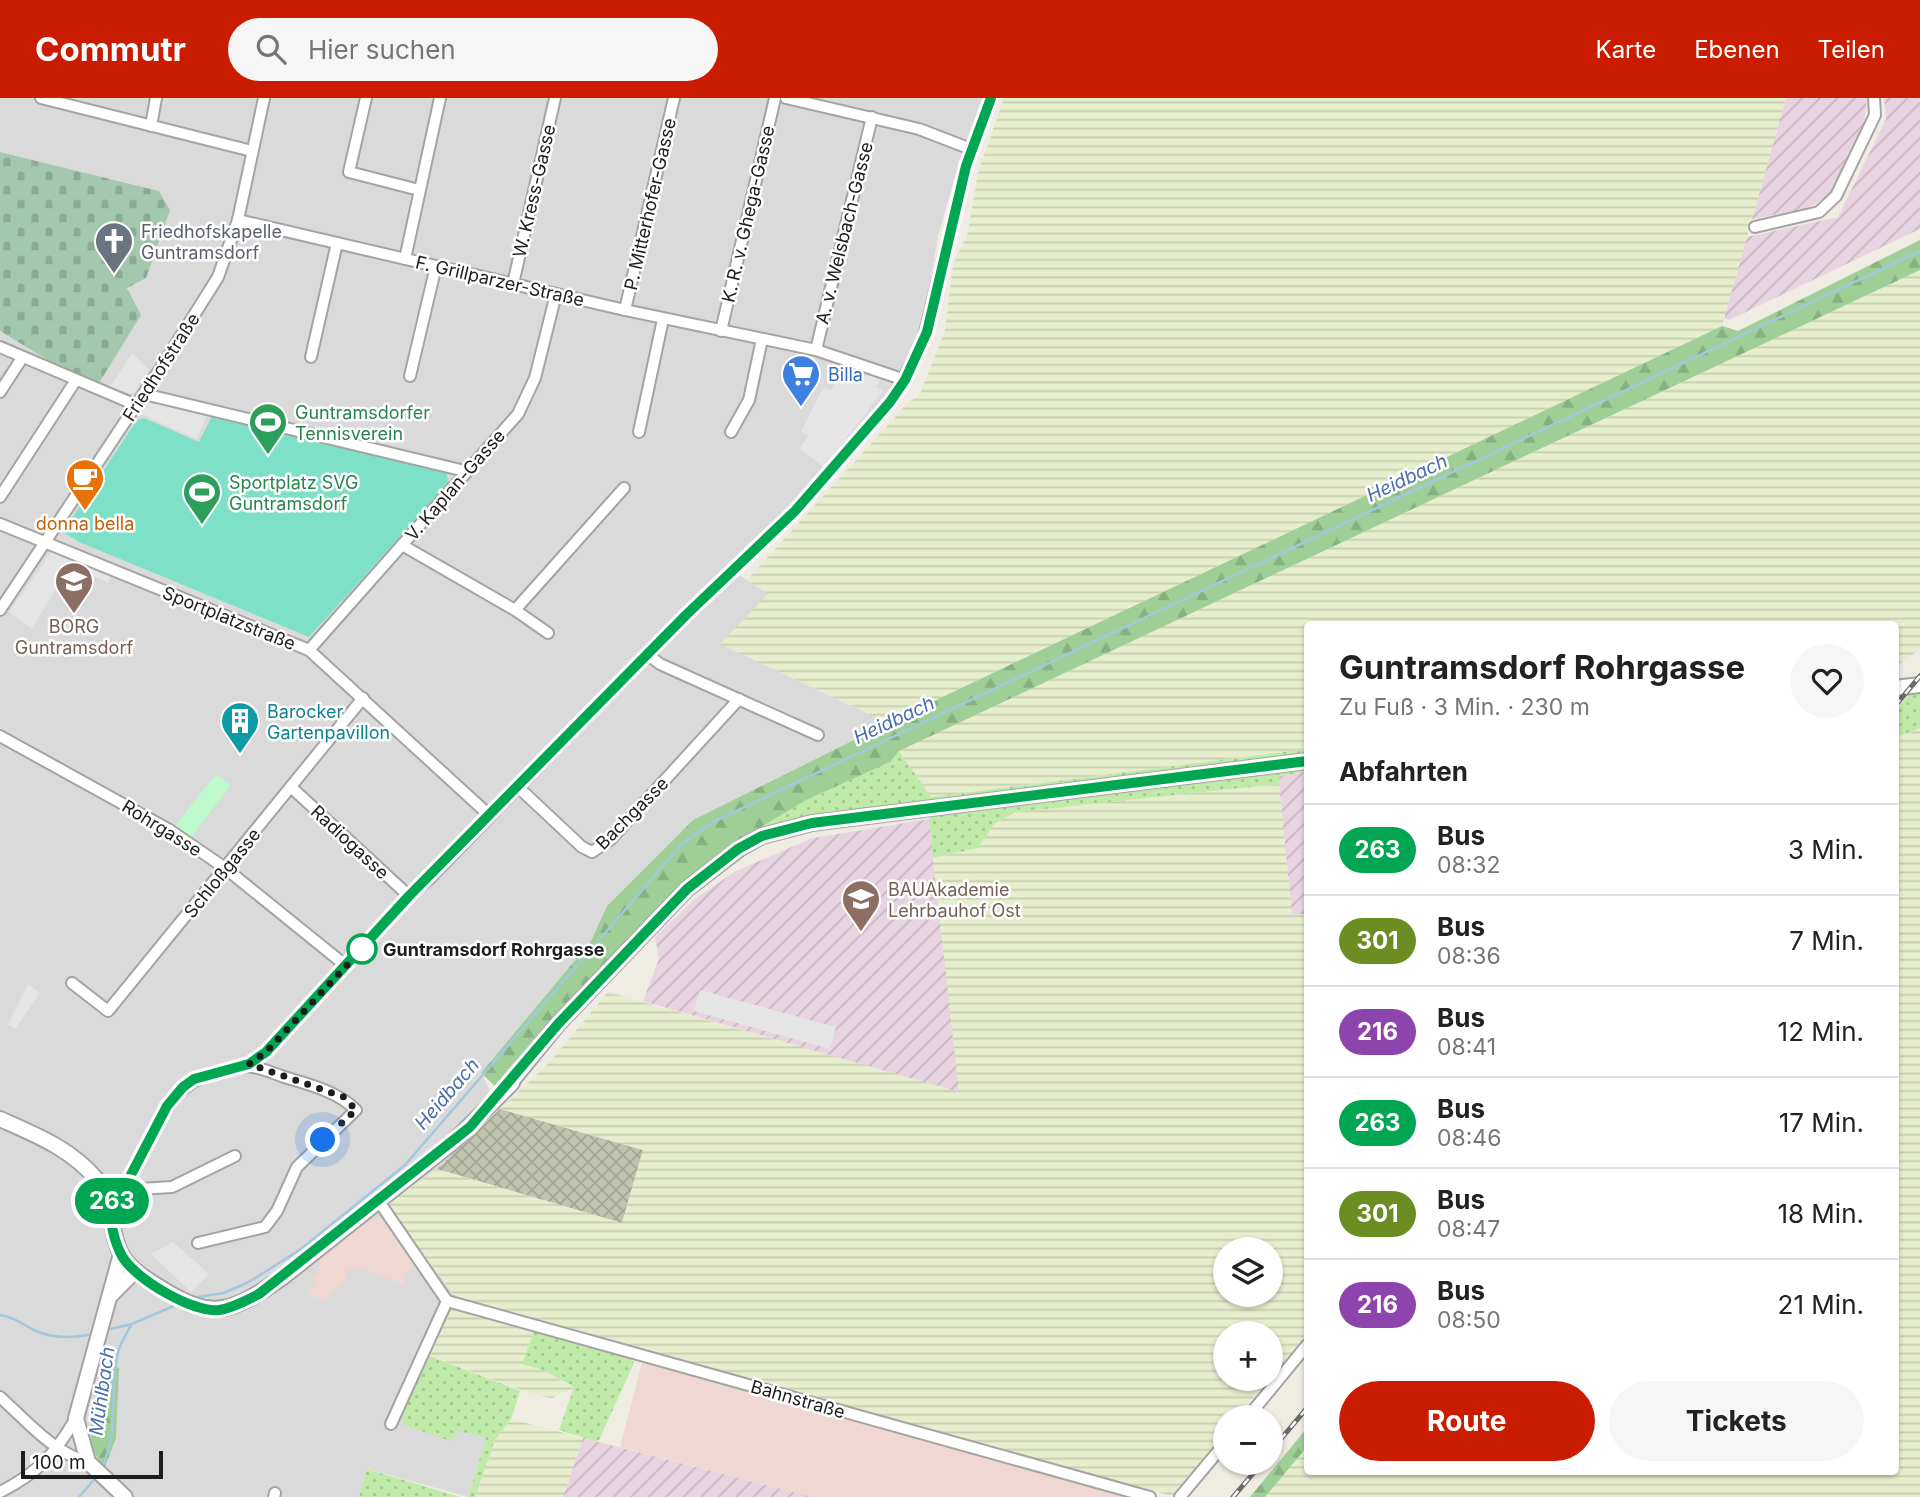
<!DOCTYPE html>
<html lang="de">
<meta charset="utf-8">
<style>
body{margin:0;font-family:Inter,sans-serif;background:#f6f6f6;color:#222;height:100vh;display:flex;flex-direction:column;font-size:26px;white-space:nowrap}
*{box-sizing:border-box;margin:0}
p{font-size:23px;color:#767676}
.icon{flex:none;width:38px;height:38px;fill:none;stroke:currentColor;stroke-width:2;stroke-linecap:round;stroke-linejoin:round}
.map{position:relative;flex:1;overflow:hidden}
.sheet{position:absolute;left:1304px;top:523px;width:595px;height:854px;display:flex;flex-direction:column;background:#fff;border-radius:7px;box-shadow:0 2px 5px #0004}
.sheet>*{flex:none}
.badge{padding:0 14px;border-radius:23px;font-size:24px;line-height:46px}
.buttons{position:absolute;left:1213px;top:1139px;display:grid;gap:14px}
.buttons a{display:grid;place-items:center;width:70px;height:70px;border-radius:50%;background:#fff;box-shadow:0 2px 5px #0004;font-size:35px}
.scale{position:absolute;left:21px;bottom:18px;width:142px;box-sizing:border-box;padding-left:7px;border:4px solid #1d1d1d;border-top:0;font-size:19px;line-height:24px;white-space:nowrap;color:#1d1d1d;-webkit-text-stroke:5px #fff;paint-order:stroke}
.you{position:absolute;width:35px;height:35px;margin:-18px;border:5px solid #fff;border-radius:50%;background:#1a73e8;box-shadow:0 0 0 10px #1a73e833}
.map>.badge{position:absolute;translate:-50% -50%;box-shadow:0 0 0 4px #fff}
h2{padding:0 35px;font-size:26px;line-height:63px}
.round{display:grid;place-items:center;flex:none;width:74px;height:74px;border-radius:37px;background:#f6f6f6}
.headline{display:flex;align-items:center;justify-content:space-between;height:119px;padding:0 35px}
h1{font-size:33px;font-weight:700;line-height:52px}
.cta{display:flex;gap:14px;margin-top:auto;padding:14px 35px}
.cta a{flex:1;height:80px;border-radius:42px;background:#ca1c00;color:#fff;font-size:28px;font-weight:700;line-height:80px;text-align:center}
.cta a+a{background:#f6f6f6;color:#222}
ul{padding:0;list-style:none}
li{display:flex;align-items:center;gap:21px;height:91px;padding:0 35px;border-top:2px solid #e0e0e0}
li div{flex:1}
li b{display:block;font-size:26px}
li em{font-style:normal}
li .badge{min-width:77px;font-weight:700;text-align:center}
header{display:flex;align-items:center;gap:42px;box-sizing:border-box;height:98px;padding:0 35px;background:#ca1c00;color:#fff}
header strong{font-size:33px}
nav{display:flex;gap:38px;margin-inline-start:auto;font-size:24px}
.search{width:490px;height:63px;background:#f6f6f6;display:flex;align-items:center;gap:18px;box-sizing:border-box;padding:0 24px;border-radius:38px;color:#767676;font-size:26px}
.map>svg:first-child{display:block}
</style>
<header>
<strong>Commutr</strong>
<div class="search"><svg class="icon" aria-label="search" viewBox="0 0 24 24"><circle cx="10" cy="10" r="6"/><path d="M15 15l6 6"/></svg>Hier suchen</div>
<nav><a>Karte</a><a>Ebenen</a><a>Teilen</a></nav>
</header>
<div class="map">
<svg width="1920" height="1399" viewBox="0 0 1920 1399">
<defs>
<pattern id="industrial-furrows" width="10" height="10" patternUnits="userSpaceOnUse" patternTransform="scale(1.75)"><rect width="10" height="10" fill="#e8d4e1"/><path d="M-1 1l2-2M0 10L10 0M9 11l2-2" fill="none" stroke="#c7b6c1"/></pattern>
<pattern id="construction-cross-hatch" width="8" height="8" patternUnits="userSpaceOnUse" patternTransform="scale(1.75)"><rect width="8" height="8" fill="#c0c3ae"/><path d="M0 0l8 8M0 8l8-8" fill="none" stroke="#a5a795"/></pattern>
<pattern id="farmland-rules" width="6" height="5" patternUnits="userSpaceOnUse" patternTransform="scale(1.75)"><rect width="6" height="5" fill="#e7eecd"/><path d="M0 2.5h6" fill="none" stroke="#c6ccb0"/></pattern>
<pattern id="grass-dots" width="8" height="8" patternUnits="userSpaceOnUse" patternTransform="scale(1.75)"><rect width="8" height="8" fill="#bfeaa7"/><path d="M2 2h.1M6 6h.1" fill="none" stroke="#a4c88f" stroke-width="1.8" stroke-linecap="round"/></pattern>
<pattern id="forest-firs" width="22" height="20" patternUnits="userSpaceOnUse" patternTransform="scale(1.75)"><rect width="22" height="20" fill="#9fcf96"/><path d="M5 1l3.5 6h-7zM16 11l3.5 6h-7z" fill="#88b181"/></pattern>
<pattern id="cemetery-stones" width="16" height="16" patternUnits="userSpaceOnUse" patternTransform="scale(1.75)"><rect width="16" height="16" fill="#a3c8ae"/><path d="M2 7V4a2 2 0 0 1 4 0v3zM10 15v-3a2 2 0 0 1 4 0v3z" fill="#8cab95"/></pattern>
</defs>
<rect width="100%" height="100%" fill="#efece3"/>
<path fill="#dbdada" d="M0,0h985l-31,82 -16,56 -15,88 -16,40 -21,34 -75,89 -83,81 41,26 -48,50 167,79 -195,97 -86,86 -16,35 -110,132 19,36 -63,60 -52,37 72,92 -56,116 85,24 -18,59 -100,-28 -9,28h-359v-1166l51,31 48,20 60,-191 -159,-39z"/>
<g fill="#f0d7d1">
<path d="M375,1119h5l33,47 -10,20 -46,-17 -2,4 -6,-2 -4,12 -22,20 -14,-7 8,-12 -5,-2 3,-7h4l1,-13z"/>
<path d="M642,1265l493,134h-322l-193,-50z"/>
</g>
<g fill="url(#industrial-furrows)">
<path d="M1786,0h81l-3,27 -25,56 -12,16 -21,12 -54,10z"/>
<path d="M1884,0h36v131l-191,91 -5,-2 23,-81 91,-20 48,-98z"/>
<path d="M1307,674v142l-15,1 -14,-139z"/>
<path d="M929,721l31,274 -317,-92 16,-42 -4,-22 41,-39 40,-27 77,-33z"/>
<path d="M583,1340l230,59h-250z"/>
</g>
<path fill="url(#construction-cross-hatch)" d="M500,1011l143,41 -21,73 -185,-54z"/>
<g fill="url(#farmland-rules)" fill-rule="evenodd">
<path d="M1004,0h782l-64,228 -834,397 -168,-79 48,-50 -21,-14 161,-177 12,-9 25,-63 8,-66 15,-33 10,-59z"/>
<path d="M1920,172v379l-25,18v-42h-588v124l-376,48 -32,-46z"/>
<path d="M1920,630v769h-655l42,-50v25h588v-733z"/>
<path d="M1279,686l13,131 15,-1v420l-36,44 -1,-44h-45v45h44l-32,38 -12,1v14l-53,64 -715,-198 -72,-92 52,-37 185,54 21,-73 -143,-41 49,-46 59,-71 351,100 -26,-234 45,-10 16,-24 22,-12zM1225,1152h45v45h-45z"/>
<path d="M453,1209l81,24 -12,33 21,6 31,18 -22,10 -17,-3 -105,-39z"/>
<path d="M511,1321l72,19 -20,59h-88l20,-57z"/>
</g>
<g fill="url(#grass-dots)">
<path d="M1920,593v37l-25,10v-26l16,-20z"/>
<path d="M1307,651v7l-513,64 -34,8 46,-29 84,-37 9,-11 32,46z"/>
<path d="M1307,668v6l-28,4v8l-263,28 -22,12 -16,24 -45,10 -4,-39 13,-8z"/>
<path d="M534,1233l94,25 6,7 -36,79 -39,-12 15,-43 -31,-17 -21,-6z"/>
<path d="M430,1258l90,35 -9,28 -16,21 -20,57h-7l18,-59 -27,-7 -8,10 -47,-16 -3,-11z"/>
<path d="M367,1371l93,28h-101z"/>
</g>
<g fill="url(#forest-firs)">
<path d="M1920,142v30l-1021,481 -9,11 -84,38 -81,49 -42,35 -186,204 -16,-15 110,-132 16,-35 86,-86 195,-97 834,-397 16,5z"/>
<path d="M104,1266l15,4 -3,70 -11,29c-27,-24 -8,-73 -1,-103z"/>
<path d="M1307,1330v19l-42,50h-15z"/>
</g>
<path fill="url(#cemetery-stones)" d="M0,54l159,39 11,19 -24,68 -19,10 14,27 -42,68 -48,-21 -51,-31z"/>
<path fill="#befacb" d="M216,676l15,11 -41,54 -16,-12z"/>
<path fill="#7fe0c8" d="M213,316l233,57 3,12 -140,154 -230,-95 -16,-10 74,-112 7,-2 55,24z"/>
<g fill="#e5e5e5">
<path d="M132,255l17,17 -16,24 -23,-7z"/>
<path d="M840,273l22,9 4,-6 14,6 -4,7 7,4 -59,76 -25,-18 9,-13 -7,-4 22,-45 8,3z"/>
<path d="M156,305l51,12 -10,24 -56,-25 7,-10z"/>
<path d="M52,453l59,25 -3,7 -38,-18 -38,64 -23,-17z"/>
<path d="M28,886l12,9 -25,36 -7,-5z"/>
<path d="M700,892l136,37 -6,22 -136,-38z"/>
<path d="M173,1144l36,32 -18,18 -40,-38z"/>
</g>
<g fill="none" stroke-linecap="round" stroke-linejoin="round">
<g stroke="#a2c8dd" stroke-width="2.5">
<path d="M190,1200l34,-5 25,-11 52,-33 104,-84 277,-321 31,-22 1207,-571"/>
<path d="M0,1217c15,2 23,10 36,16 18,8 38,7 57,3"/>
<path d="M106,1232l26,-6 46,-20"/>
<path d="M102,1369c18,-36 6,-79 17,-118 3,-8 8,-16 12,-24"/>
<path d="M79,1399l18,-21"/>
</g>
<defs>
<g id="minor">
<path d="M41,0l211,53"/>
<path d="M366,0l-17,74 70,18"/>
<path d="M786,0l133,31 52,20"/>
<path d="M151,28l5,-28"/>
<path d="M238,122l387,90 191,40 89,30"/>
<path d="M1755,129l64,-15 17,-16 39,-81 -1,-17"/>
<path d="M405,161l35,-161"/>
<path d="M513,186l42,-186"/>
<path d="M625,212l49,-212"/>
<path d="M721,233l54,-233"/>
<path d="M0,249l136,58"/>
<path d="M816,252l56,-233"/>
<path d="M311,259l26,-114"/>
<path d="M410,278l26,-110"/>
<path d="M0,294l22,-34"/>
<path d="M144,296l321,77"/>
<path d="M639,334l24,-113"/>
<path d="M731,334l18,-32 13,-61"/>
<path d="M0,399l76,-117"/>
<path d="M0,426l309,126 180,165"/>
<path d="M402,447l113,65 33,23"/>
<path d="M0,512l164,-247 54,-86 20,-57 26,-122"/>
<path d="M515,512l109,-122"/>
<path d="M309,552l209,-236 17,-36 21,-84"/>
<path d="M647,556l13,10 158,71"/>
<path d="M0,638l168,93 57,39 120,97"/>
<path d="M518,689l64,60 10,5 18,-12 129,-141"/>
<path d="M292,690l117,108"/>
<path d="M72,885l36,28 255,-313"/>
<path d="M249,966l17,-12 143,-156 19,-16 258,-265 109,-104 95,-109 32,-57 44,-179 25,-68"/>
<path d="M123,1092l49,-3 63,-31"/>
<path d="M378,1102l69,101"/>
<path d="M109,1106c43,-42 44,-116 108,-132 35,-9 34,-7 67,5 26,8 53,14 72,33l-59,57 -20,44 -12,16 -67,16"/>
<path d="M447,1203l703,196"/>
<path d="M0,1299c26,23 53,56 88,65"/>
<path d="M1247,1320l60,-73"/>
<path d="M391,1326l56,-123"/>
<path d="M0,1394c38,-19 55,-38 76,-74"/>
<path d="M274,1399l1,-4"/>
<path d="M1180,1399l45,-54"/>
</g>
<g id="tertiary">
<path d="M1895,590l25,-3"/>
<path d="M506,990l52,-64 129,-135 52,-40 23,-13 50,-13 495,-62"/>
<path d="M0,1021c36,16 72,30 98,62 16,20 11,48 22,71 8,16 23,25 39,35 54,35 73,25 124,-10l171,-136 58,-58"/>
<path d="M121,1156l-45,164 12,44 37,35"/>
<path d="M110,1198l25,-25"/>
</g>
</defs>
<use href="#minor" stroke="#a4a4a4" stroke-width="14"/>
<use href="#tertiary" stroke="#a4a4a4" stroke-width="18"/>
<use href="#minor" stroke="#fff" stroke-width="10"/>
<use href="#tertiary" stroke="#fff" stroke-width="14"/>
<defs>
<g id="rail">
<path d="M1895,608l25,-30"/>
<path d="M1270,1354l37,-44"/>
<path d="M1233,1399l29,-34"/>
</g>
</defs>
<use href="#rail" stroke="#6b6b6b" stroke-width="5"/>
<use href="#rail" stroke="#fff" stroke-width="2.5" stroke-dasharray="8" stroke-linecap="butt"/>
</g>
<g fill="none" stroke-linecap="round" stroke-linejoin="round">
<defs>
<path id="line" d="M991,0l-25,68 -39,166 -22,48 -15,22 -95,109 -109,104 -277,281 -143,156 -17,12 -55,15 -11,8 -16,19 -44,84 -14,14c2,18 4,36 13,52 13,23 71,57 97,54 14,-2 28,-10 40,-16l211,-167 88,-103 129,-135 51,-40 24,-13 50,-13 495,-62"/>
</defs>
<use href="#line" stroke="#fff" stroke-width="16"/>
<use href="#line" stroke="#00a651" stroke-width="10"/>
<path stroke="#1d1d1d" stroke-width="7" stroke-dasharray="0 12.6" d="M323,1042l33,-30 -12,-13 -95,-33 17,-12 96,-103"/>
</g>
<defs>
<symbol id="church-pin" viewBox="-11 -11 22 30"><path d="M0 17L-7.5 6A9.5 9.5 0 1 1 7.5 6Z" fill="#6b7280" stroke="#fff"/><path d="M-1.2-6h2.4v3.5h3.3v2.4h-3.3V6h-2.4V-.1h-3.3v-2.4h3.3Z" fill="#fff"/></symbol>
<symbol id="supermarket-pin" viewBox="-11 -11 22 30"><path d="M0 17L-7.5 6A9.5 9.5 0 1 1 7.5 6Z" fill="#3f7fe0" stroke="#fff"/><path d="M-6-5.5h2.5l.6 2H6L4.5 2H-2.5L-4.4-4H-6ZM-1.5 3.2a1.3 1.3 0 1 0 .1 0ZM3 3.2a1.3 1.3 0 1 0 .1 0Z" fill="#fff"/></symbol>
<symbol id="stadium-pin" viewBox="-11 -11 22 30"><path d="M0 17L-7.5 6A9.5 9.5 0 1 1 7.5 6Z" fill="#2e9e5b" stroke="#fff"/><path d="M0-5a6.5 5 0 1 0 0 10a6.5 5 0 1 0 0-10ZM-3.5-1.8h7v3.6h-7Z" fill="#fff"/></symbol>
<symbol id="cafe-pin" viewBox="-11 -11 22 30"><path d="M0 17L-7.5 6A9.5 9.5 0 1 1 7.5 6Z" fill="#e8710a" stroke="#fff"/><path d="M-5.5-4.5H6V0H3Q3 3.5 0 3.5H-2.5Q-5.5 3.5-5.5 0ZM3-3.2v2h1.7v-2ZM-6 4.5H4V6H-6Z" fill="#fff"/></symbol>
<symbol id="school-pin" viewBox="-11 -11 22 30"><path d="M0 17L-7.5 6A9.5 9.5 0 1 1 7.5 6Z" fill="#8d6e63" stroke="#fff"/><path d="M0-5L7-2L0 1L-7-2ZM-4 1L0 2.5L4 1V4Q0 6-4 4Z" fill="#fff"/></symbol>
<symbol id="building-pin" viewBox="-11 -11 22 30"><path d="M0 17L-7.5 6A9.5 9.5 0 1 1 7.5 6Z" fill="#0f9aa8" stroke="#fff"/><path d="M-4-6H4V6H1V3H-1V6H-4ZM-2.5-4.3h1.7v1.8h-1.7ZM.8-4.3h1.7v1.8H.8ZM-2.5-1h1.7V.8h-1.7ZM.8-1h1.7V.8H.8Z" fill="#fff"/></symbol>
</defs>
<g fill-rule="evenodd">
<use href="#church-pin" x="92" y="121" width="44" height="60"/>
<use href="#supermarket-pin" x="779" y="254" width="44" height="60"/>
<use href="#stadium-pin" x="246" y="302" width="44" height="60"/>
<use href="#cafe-pin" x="63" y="358" width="44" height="60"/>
<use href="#stadium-pin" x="180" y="372" width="44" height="60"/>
<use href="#school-pin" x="52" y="461" width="44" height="60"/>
<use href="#building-pin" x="218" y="601" width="44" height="60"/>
<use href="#school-pin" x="839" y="779" width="44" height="60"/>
</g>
<circle fill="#fff" stroke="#00a651" stroke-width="3.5" cx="362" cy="851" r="14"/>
<g text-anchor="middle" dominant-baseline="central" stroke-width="5" stroke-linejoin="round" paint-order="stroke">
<g font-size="18" fill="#1d1d1d" stroke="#fff">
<text transform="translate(534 93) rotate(-77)">W. Kress-Gasse</text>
<text transform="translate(650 106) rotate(-77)">P. Mitterhofer-Gasse</text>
<text transform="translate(748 116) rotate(-77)">K. R. v. Ghega-Gasse</text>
<text transform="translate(844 135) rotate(-76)">A. v. Welsbach-Gasse</text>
<text transform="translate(500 183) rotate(13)">F. Grillparzer-Straße</text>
<text transform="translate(161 269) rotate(-57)">Friedhofstraße</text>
<text transform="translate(455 387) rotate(-49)">V. Kaplan-Gasse</text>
<text transform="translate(229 520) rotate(22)">Sportplatzstraße</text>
<text transform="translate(632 715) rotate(-45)">Bachgasse</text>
<text transform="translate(162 730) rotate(32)">Rohrgasse</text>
<text transform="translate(350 744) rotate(43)">Radiogasse</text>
<text transform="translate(222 775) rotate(-51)">Schloßgasse</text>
<text transform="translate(798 1301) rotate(16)">Bahnstraße</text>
</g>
<g font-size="18" fill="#5b616d" stroke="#fff" text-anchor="start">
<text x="141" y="133">Friedhofskapelle<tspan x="141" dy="21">Guntramsdorf</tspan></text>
</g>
<g font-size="18" fill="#366cbe" stroke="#fff" text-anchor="start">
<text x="828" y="276">Billa</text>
</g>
<g font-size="18" fill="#27864d" stroke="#fff" text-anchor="start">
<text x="295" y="314">Guntramsdorfer<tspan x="295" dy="21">Tennisverein</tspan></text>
<text x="229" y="384">Sportplatz SVG<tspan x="229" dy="21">Guntramsdorf</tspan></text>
</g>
<g font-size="18" fill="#c56008" stroke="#fff">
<text x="85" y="425">donna bella</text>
</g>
<g font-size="18" fill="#785e54" stroke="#fff">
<text x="74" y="528">BORG<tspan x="74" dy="21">Guntramsdorf</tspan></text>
<text x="888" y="791" text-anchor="start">BAUAkademie<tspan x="888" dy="21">Lehrbauhof Ost</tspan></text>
</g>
<g font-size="18" fill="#0d838f" stroke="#fff" text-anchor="start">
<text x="267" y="613">Barocker<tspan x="267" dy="21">Gartenpavillon</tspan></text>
</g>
<g font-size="18" font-weight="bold" fill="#1d1d1d" stroke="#fff" text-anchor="start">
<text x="383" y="851">Guntramsdorf Rohrgasse</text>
</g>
<g font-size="19" font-style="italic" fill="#486dae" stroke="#fff">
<text transform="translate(1407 380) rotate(-25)">Heidbach</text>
<text transform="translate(894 622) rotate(-25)">Heidbach</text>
<text transform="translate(447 996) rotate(-49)">Heidbach</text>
<text transform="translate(102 1293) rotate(-82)">Mühlbach</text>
</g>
</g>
</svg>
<div class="buttons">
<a><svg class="icon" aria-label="layers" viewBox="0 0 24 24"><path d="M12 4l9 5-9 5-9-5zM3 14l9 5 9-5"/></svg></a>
<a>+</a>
<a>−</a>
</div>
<div class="scale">100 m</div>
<div class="you" style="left:323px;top:1042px"></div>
<b class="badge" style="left:112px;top:1103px;background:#00a651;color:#fff">263</b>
<section class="sheet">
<div class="headline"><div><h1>Guntramsdorf Rohrgasse</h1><p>Zu Fuß · 3 Min. · 230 m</p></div><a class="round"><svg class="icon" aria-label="heart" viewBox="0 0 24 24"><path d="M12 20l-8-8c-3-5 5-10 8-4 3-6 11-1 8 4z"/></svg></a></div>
<h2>Abfahrten</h2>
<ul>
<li><span class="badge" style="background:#00a651;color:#fff">263</span><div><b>Bus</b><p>08:32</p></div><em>3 Min.</em></li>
<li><span class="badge" style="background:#6b8e23;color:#fff">301</span><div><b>Bus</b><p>08:36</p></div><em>7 Min.</em></li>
<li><span class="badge" style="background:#8e44ad;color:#fff">216</span><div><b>Bus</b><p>08:41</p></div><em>12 Min.</em></li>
<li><span class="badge" style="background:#00a651;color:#fff">263</span><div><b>Bus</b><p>08:46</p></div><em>17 Min.</em></li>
<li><span class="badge" style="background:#6b8e23;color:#fff">301</span><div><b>Bus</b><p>08:47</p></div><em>18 Min.</em></li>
<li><span class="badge" style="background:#8e44ad;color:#fff">216</span><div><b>Bus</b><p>08:50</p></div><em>21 Min.</em></li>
</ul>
<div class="cta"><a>Route</a><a>Tickets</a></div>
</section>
</div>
